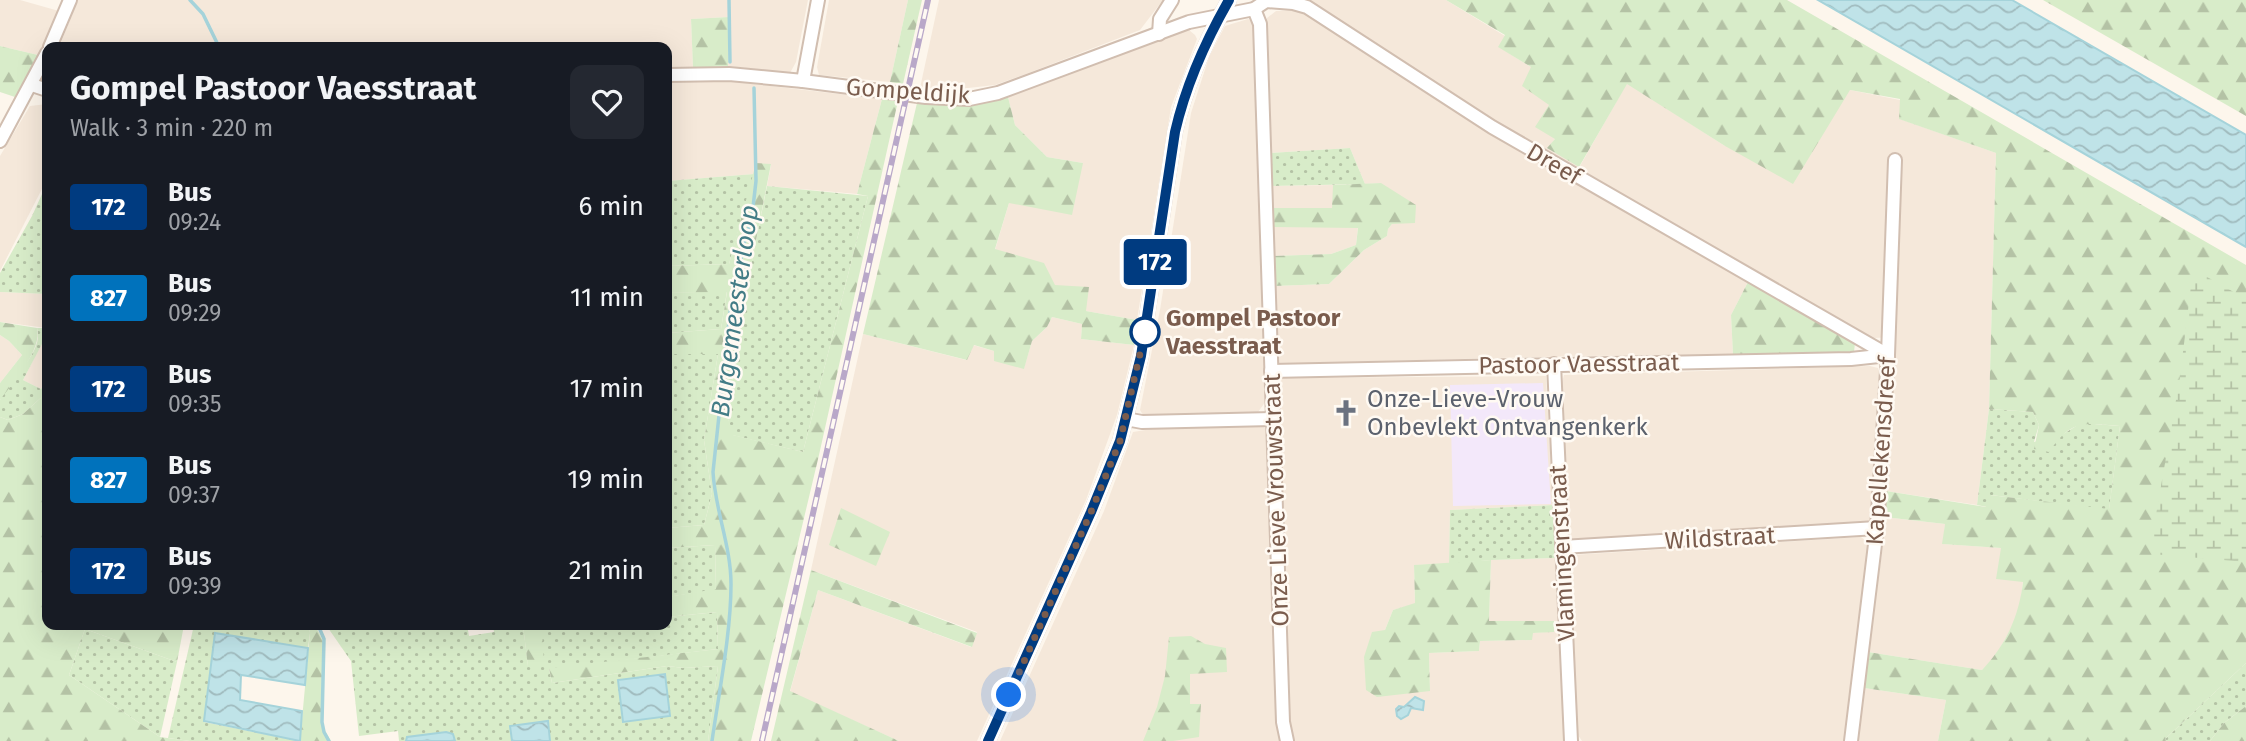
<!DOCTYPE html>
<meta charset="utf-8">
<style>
body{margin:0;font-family:"Fira Sans",sans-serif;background:#242831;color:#f1f3f6;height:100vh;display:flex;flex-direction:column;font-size:26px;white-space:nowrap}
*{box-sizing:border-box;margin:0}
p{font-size:23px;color:#9ea1a6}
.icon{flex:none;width:38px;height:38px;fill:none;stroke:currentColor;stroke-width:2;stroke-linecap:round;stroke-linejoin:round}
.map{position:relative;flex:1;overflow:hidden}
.drawer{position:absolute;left:42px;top:42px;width:630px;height:588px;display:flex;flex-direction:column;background:#171b24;border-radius:14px;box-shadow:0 7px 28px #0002}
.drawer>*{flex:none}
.badge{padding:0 14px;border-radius:5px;font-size:24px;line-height:46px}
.you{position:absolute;width:35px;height:35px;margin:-18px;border:5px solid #fff;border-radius:50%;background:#1a73e8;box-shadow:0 0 0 10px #1a73e833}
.map>.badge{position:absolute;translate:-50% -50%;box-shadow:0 0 0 4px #fff}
.round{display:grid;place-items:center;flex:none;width:74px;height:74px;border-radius:14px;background:#242831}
.summary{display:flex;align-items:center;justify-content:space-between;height:119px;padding:0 28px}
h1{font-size:33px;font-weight:700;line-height:52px}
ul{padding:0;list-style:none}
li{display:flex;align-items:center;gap:21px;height:91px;padding:0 28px}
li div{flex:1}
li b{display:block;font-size:26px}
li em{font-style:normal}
li .badge{min-width:77px;font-weight:700;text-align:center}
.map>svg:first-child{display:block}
</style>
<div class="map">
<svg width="2246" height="741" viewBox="0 0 2246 741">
<defs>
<pattern id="grass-dots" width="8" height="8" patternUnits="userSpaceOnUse" patternTransform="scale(1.75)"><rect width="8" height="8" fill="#d8ecc9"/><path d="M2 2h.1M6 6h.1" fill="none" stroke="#b4c2a5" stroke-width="1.8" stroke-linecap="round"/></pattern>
<pattern id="forest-firs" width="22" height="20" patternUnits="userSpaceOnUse" patternTransform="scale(1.75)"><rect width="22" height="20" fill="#d8ecc9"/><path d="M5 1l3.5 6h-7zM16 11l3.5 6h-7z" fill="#b4c2a5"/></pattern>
<pattern id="wetland-marsh" width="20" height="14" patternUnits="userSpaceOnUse" patternTransform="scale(1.75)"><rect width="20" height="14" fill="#d8ecc9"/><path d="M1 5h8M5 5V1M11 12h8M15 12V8" fill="none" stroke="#b4c2a5"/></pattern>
<pattern id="water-waves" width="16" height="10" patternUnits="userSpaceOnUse" patternTransform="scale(1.75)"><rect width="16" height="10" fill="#bfe3e8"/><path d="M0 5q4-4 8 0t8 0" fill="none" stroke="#a0bbbe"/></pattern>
</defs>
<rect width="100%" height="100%" fill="#fdf6ec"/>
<g fill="#f5e8da">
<path d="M0,0h20l39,11 -21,44 -38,-9z"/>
<path d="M78,0h730l-12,62 -6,11 -62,-7 1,-49 -38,2 2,49 -26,1v-22h-608z"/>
<path d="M829,0h79l-18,82 -71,-7 -2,-8z"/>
<path d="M939,0h224l-23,30 -114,44 -31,11 -36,4 -39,-1z"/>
<path d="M1306,0h140l59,36 -6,11 32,20 18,38 6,34 -7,9 32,18 47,-83 98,63 125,-56 50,10v19l96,34 -7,256 -12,96 -91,-14 10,-154 -23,1 -12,-5 -364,-209z"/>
<path d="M1298,10l194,124 256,148 -17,33 2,40 -156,1 -301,8 -2,-78 55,-2 35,-34 23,-14 1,-7 4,-5 -11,-41 -16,1 -15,-36 -80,5 -3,-135 9,-7z"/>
<path d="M1248,19l5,2 2,10 11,370 -8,11 -115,3 -3,-5 20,-100 31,-197 18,-56 16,-31z"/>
<path d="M1189,30l6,5 2,4 -26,68 -34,213 -51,-9 -32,-26 -59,-35 14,-47 74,-40 -36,-6 -32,-32 -7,-28 148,-59z"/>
<path d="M728,81l154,18 -25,95 -90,-8 4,-21 -14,-1 -3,10 -87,7v-99z"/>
<path d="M47,104v75l-47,92v-115l30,-50z"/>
<path d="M1333,185v23h-61l-1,-22z"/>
<path d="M1273,227h85l-2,18 -25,9 -58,2z"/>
<path d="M0,292l47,2v34l-47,-6z"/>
<path d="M1052,317l30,7 -1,15 53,6 -17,70 -31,85 -109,241h-78l-109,-49 28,-102 153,57 6,-15 -166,-62 52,-236 103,26 7,-15 21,6 30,17 8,-27 15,-14z"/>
<path d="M0,335l9,6 13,14 -22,28z"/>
<path d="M42,343l5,1v35l-6,10 -18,-9z"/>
<path d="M1870,366l8,2 3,9 -9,145 -298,20 -6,-5 -6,-155 2,-7z"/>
<path d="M1546,376l7,129 -103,5 -1,54 -35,1 1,39 -22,6 -8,20 45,61 -1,-38 50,-2 1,-10 52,-1v-7l27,-2 6,110h-273l-4,-16 -12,-347z"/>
<path d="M1259,424l8,5 12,284 3,28h-282l104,-230 29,-79 25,-4z"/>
<path d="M1884,517l61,7 -2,20 58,4 22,33 -3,26 -9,22 -17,29 -12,12 -114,-18 15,-107z"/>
<path d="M1861,537l9,7 -26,197h-262l-4,-6 -4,-45 -7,-130 5,-5z"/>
<path d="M1555,558l4,63h-70l2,-61z"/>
<path d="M1864,688l82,12 -8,41h-82z"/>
</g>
<path fill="#f3e8fa" d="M1543,383l8,121 -98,2 -3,-121z"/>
<g fill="url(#grass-dots)">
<path d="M1350,148l15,36 -94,2 -1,-33z"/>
<path d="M754,174l-25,90 -62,2v-85z"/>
<path d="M47,183v111l-47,-2v-19l32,-57z"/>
<path d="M767,186l101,10 -65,256 -71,-17 -5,-20 23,-144z"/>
<path d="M727,291l-6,38 -54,4v-40z"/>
<path d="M37,328h10v16h-5l-19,36 18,9 6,-10v16h-3l-21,19 -15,6 -8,-3c0,-5 0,-12 0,-17 7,-20 45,-47 37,-72z"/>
<path d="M667,354h51l-14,86 8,54 -8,31 -37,3z"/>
<path d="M1989,409l44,3 6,13 -5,17 26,-6 21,-13 39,3 -11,84 -118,-15 -4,12 -10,-2z"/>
<path d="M1553,505l2,53 -64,2 -42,4 1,-54z"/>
<path d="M715,545l1,45 -49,7v-49z"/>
<path d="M717,612l1,37 -169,20 3,14 115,-17 17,2 34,-2 -10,75h-309l-1,-10 -39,5 -8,-75 -25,-36h141l2,11 25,-4 -1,-7h30l5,41 14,-36 48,-5h77v-8z"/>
<path d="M194,625h115l1,8 -2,15 -93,-15 -11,89 95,19h-109l-22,-3z"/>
<path d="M85,629l92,33 -17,75 -91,-62z"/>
<path d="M2246,663v43l-22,17 -14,18h-44l-1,-2z"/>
</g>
<g fill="url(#forest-firs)">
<path d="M908,0h14l-19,84 -13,-2z"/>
<path d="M1446,0h341l459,265v398l-81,76 1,2h-228l8,-41 -82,-12 4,-36 114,18c24,-25 37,-54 41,-88l-27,-3 5,-31 -59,-4 3,-20 -61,-7 2,-26 100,16 4,-12 119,14 11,-83c-37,-3 -48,-7 -71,26l-15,-3 5,-24 -6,-13 -44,-3 7,-256 -97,-34 1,-20 -50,-9 -57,94 -68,-38 -98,-62 -48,83 -32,-19 8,-9 -20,-12 14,-22 -27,-19 9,-19 -33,-20 7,-12z"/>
<path d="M2043,0h203v116z"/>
<path d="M729,17l-1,49 -35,2 -2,-49z"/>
<path d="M0,46l38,9 -23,42 -15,-5z"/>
<path d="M1008,97l7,28 32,32 36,6 -11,52 -63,-12 -14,46 49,14 11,22 34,2 -3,24 51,9 -3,25 -53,-6 1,-15 -30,-7 -5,10 -15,14 -8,28 -30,-8v-10l-20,-6 -7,15 -104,-26 54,-231 46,3z"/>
<path d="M882,99l16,2 -79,354 -68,286h-43l10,-75 -34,2 -17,-2 -115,17 -3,-15 169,-19 -1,-37 -50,5v-20l49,-8 -1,-44 -48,3v-20l37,-3 8,-31 -8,-54 14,-86h-51v-21l54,-4 6,-37 -60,1v-27l62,-2 27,-101 15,1 -21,107 -23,144 6,20 70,17 65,-256 -11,-2z"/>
<path d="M1381,183l35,22 -1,18 -23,1 -4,5 -1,7 -23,14 -35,34 -55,2 -1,-30 58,-2 25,-9 2,-17 -85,-1 -1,-19h60l1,-23z"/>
<path d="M1748,282l107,61 -1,9 -121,3 -2,-40z"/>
<path d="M0,322l37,6c6,21 -25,56 -37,72v-17l22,-28 -13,-14 -9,-6z"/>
<path d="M44,395h3v230h137l-7,37 -92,-33 -16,46 91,62 30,4h-190v-324l8,3 15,-6z"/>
<path d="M841,508l49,24 -14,34 -47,-21z"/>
<path d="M1491,560l-2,61h65v11l-21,1 -1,7 -52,1 -1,10 -50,2 1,38 -53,6 -11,-7 -2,-33 8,-25 13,-2 8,-20 22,-7 -1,-38z"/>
<path d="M811,570l166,63 -5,14 -154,-57 -28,101 109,50h-128z"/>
<path d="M309,625h6l8,16 -2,78 3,10 7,12h-31l10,-108z"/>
<path d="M523,625h67l-48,5 2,34 -16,3z"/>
<path d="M1191,636l14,8 21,4 1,24 -37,2v30h11l-2,33 -26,4h-30l14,-34 8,-31 4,-39z"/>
<path d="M2246,706v35h-36l14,-18z"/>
</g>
<path fill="url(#wetland-marsh)" d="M2193,269l53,30v263l-93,-8v-22l27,-155z"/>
<g fill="url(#water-waves)" stroke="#a5d3da" stroke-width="2">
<path d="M1818,0h194l234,135v112z"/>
<path d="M215,633l93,15 -3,37 -64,-10 -1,25 62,11 -2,30 -96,-20z"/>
<path d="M665,674l5,42 -47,6 -5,-42z"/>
<path d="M1415,697l9,4 -1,9 -12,-2 -3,7 -7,4 -4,-3 -1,-7 3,-3 5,1z"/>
<path d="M548,721l2,20h-38l-2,-15z"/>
<path d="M446,732l7,2 2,7h-49l1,-4z"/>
</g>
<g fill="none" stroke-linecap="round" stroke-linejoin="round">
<g stroke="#a5d3da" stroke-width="3.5">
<path d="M190,0l13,14 16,33"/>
<path d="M729,0l1,62"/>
<path d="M318,625l6,14 -2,83 2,10 5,9"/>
<path d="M712,741c7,-49 19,-108 19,-157 0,-38 -16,-74 -18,-112l17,-160 9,-34 3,-27 10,-35 4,-35 -2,-93"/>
</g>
<defs>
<g id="minor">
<path d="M1254,9l6,15 23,698 4,19"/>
<path d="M1159,34l1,-15 12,-19"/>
<path d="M50,47l20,-47"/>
<path d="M667,75l62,-1 74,7 123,16 43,2 29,-6 191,-71 65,-13 12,-8 27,2 14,4 185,120 396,228"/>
<path d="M803,81l15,-81"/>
<path d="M32,85l15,5"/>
<path d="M0,141l47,-88"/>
<path d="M1554,364l17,377"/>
<path d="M1271,371l580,-12 37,-4"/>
<path d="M1126,419l16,3 131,-3"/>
<path d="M1562,547l315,-19"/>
<path d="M988,741l103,-229 29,-71 21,-85 34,-224c11,-48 30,-90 54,-132"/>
<path d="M1851,741l26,-213 11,-173 7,-195"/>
</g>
</defs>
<use href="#minor" stroke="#d1beb0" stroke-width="16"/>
<use href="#minor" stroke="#fff" stroke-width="12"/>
<defs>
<path id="rail" d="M762,741l166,-741"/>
</defs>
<use href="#rail" stroke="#b9a8c9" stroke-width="6"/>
<use href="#rail" stroke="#fffaf3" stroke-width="3.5" stroke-dasharray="10" stroke-linecap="butt"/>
</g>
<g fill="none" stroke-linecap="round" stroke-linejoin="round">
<defs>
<path id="line" d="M988,741l103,-229 29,-71 21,-85 34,-224c11,-48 30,-90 54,-132"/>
</defs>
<use href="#line" stroke="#fff" stroke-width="16"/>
<use href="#line" stroke="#003b80" stroke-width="10"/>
<path stroke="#7a5c4d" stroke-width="7" stroke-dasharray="0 12.6" d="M1009,695l82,-183 29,-71 25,-109"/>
</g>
<defs>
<symbol id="church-bare" viewBox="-9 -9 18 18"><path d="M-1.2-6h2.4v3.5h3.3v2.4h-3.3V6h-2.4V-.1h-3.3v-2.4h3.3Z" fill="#6b7280" stroke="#fffaf3" stroke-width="2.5" paint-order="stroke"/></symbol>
</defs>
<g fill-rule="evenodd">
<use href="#church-bare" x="1327" y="394" width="38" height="38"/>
</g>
<circle fill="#fff" stroke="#003b80" stroke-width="3.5" cx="1145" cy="332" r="14"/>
<g text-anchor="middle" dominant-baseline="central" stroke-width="5" stroke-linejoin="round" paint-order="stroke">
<g font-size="24" fill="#7a5c4d" stroke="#fffaf3">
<text transform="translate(908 91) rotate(4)">Gompeldijk</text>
<text transform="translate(1554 164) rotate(30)">Dreef</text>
<text transform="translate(1579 364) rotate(-1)">Pastoor Vaesstraat</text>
<text transform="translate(1881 451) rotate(-86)">Kapellekensdreef</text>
<text transform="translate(1276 500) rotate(-92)">Onze Lieve Vrouwstraat</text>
<text transform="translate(1720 538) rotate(-3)">Wildstraat</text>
<text transform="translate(1562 553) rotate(-93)">Vlamingenstraat</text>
</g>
<g font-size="24" font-weight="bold" fill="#7a5c4d" stroke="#fffaf3" text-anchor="start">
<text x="1166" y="318">Gompel Pastoor<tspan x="1166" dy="28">Vaesstraat</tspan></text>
</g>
<g font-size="24" fill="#5b616d" stroke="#fffaf3" text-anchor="start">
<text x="1367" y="399">Onze-Lieve-Vrouw<tspan x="1367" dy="28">Onbevlekt Ontvangenkerk</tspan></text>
</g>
<g font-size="26" font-style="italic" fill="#437c86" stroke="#fffaf3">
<text transform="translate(735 311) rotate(-82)">Burgemeesterloop</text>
</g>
</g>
</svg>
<div class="you" style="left:1009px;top:695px"></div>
<b class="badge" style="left:1155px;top:262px;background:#003b80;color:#fff">172</b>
<section class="drawer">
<div class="summary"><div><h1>Gompel Pastoor Vaesstraat</h1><p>Walk · 3 min · 220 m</p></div><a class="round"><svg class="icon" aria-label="heart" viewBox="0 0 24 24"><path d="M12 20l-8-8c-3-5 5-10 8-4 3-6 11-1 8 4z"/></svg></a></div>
<ul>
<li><span class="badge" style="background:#003b80;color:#fff">172</span><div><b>Bus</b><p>09:24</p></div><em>6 min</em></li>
<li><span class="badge" style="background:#0072bc;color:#fff">827</span><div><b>Bus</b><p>09:29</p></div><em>11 min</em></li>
<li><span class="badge" style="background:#003b80;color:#fff">172</span><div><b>Bus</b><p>09:35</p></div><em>17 min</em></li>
<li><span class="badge" style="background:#0072bc;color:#fff">827</span><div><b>Bus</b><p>09:37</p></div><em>19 min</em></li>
<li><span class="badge" style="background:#003b80;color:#fff">172</span><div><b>Bus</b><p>09:39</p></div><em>21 min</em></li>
</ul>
</section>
</div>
